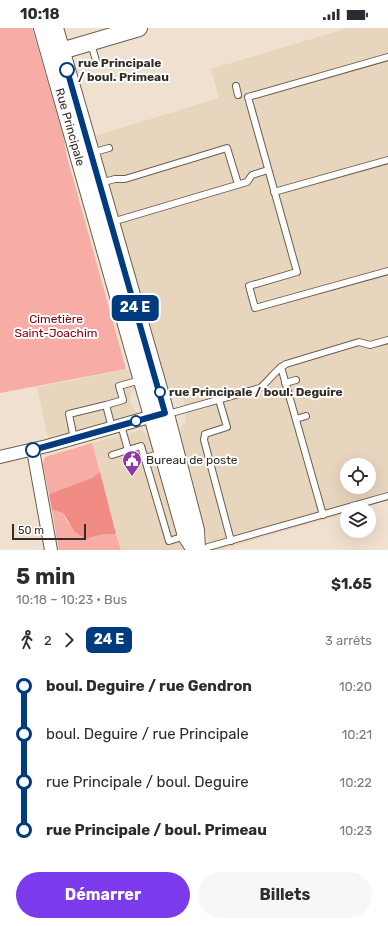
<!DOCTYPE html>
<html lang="fr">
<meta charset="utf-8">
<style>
body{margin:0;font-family:Rubik,sans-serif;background:#f7f7f7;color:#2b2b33;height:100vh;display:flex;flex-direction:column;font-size:15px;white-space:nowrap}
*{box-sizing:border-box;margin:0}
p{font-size:13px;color:#7c7c81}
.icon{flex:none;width:22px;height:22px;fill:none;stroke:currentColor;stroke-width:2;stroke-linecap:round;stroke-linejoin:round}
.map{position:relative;height:522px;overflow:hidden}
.sheet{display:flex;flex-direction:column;background:#fff;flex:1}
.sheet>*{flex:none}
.badge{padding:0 8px;border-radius:6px;font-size:14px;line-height:26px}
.tools{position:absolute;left:340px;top:430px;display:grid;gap:8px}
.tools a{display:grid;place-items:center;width:36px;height:36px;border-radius:50%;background:#fff;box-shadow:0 4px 16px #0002;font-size:20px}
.scale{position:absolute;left:12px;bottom:10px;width:74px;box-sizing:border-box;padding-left:4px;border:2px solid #332d27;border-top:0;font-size:11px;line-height:14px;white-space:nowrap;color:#332d27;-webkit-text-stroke:3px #fff;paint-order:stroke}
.map>.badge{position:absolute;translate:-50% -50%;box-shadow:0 0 0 2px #fff}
.legs{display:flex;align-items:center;gap:6px;height:44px;padding:0 16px;font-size:13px}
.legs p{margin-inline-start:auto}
.headline{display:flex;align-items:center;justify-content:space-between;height:68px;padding:0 16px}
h1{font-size:22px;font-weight:700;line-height:30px}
.cta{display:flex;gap:8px;margin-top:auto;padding:8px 16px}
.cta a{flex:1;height:46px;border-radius:24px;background:#7c3aed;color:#fff;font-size:16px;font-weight:700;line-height:46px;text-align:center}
.cta a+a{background:#f7f7f7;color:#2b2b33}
ul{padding:0 16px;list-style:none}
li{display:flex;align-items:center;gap:14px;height:48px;font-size:15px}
li i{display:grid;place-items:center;width:6px;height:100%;margin:0 5px;background:currentColor}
li i::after{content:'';width:10px;height:10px;margin:-5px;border:3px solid;border-radius:50%;background:#fff}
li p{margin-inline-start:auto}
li:first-child i{background:linear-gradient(#0000 50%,currentColor 0)}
li:last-child i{background:linear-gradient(currentColor 50%,#0000 0)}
.status{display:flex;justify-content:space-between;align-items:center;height:28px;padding:0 20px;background:#fff;direction:ltr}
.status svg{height:11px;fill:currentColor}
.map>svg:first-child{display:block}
</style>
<div class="status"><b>10:18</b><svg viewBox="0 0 49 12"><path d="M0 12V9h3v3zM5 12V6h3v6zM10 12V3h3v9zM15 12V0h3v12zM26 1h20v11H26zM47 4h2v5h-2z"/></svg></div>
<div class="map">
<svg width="388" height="522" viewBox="0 0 388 522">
<rect width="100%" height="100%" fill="#f0e0d0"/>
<g fill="#e8d5be" fill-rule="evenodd">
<path d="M348,0h40v472l-29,9h-12v4l-127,37h-9l-17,-58 -2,-16 -12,-42 1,-7 5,-6 -2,-21 -11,-3 -16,-37 -65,-223 127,-39 -8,-29zM347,437h22v22h-22z"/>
<path d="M130,341l6,21 -4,1 -3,7 4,10 4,5 -89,25 -11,-51z"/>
<path d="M142,402l10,11 31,109h-62l-29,-107z"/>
</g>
<g fill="#f7aca5">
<path d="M0,0h32l31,107 3,18 60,216 -126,24z"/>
<path d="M92,415l8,29 -8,6 -43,16 -6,-30 2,-7z"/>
<path d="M52,482l11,3 4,9 25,16 12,-4h12l5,16h-62z"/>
</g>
<path fill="#f18c84" d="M100,444l16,62h-12l-18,5 -11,-7 -12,-19 -11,-3 -3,-16 43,-16z"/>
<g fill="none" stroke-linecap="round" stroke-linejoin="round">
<defs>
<g id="lane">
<path d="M91,15l5,18"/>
<path d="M388,29l-140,40 49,175 -48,14 6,22 133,-37"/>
<path d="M236,58l2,9"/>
<path d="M91,125l18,-5"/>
<path d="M100,155l15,-4h10l102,-31 11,36"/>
<path d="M274,164l114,-32"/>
<path d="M112,194l135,-40 5,-7 16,-5"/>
<path d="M281,339l42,148"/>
<path d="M285,355l11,-3"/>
<path d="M219,372l8,27 -22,7 -1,6 27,101"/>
<path d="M106,377l17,-5 -4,-14 22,-6"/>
<path d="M167,385l8,-1 85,-24c10,-8 15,-18 26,-24l73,-22 11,3 18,-5"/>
<path d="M296,391l10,-3"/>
<path d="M121,397l7,25"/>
<path d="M74,411l-5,-25 37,-9 6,23"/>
<path d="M112,427l29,-9 28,95 16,-5"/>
<path d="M145,430l18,-5"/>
<path d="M204,522l4,-3 180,-51"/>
</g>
<g id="street">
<path d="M33,422l18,100"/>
<path d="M0,429l47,-11 113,-32"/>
</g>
<g id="secondary">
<path id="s1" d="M42,0l144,508 9,14"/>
<path d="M55,0l107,371 34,131 1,19"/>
<path d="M51,26l88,-26"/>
</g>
</defs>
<use href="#lane" stroke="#6b5e4f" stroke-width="8"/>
<use href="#street" stroke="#6b5e4f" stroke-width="14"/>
<use href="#secondary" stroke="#6b5e4f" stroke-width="18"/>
<use href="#lane" stroke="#fff" stroke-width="6"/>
<use href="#street" stroke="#fff" stroke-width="12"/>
<use href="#secondary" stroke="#fff" stroke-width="16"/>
</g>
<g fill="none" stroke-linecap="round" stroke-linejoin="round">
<defs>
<path id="line-1" d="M33,422l132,-37 -98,-343"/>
</defs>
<use href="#line-1" stroke="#fff" stroke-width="9"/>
<use href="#line-1" stroke="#003b80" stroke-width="6"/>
</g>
<defs>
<symbol id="civic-pin" viewBox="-11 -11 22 30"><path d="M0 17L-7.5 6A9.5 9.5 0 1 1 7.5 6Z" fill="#8f37a4" stroke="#fff"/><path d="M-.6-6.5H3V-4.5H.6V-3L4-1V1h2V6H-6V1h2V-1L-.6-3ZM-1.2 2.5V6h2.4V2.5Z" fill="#fff"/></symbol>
</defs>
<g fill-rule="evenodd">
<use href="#civic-pin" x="121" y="421" width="22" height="30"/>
</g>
<g fill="#fff" stroke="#003b80" stroke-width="2">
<circle cx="67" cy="42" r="7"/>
<circle cx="160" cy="364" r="5"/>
<circle cx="136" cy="393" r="5"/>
<circle cx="33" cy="422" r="7"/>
</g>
<g text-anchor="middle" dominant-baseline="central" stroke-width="4" stroke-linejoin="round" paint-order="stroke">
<g font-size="12" font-weight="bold" fill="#332d27" stroke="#fff" text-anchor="start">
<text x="78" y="35">rue Principale<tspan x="78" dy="14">/ boul. Primeau</tspan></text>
<text x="169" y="364">rue Principale / boul. Deguire</text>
</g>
<g font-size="12" fill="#332d27" stroke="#fff">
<text stroke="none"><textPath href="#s1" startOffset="103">Rue Principale</textPath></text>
</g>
<g font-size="12" fill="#80000e" stroke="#fff">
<text x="56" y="291">Cimetière<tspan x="56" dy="14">Saint-Joachim</tspan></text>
</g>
<g font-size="12" fill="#332d27" stroke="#fff" text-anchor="start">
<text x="146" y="432">Bureau de poste</text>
</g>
</g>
</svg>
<div class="tools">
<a><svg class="icon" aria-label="locate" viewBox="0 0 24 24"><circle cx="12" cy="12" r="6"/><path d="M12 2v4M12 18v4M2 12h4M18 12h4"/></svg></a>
<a><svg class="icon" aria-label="layers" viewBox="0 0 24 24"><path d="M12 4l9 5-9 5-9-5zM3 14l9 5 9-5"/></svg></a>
</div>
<div class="scale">50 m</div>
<b class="badge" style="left:135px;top:280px;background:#003b80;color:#fff">24 E</b>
</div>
<section class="sheet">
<div class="headline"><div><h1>5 min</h1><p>10:18 – 10:23 · Bus</p></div><b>$1.65</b></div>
<div class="legs"><svg class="icon" aria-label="walk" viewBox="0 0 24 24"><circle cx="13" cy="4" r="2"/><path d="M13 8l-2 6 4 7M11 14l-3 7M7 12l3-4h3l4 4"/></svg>2<svg class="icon" aria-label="forward" viewBox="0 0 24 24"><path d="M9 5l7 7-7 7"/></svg><b class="badge" style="background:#003b80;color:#fff">24 E</b><p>3 arrêts</p></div>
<ul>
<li><i style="color:#003b80"></i><b>boul. Deguire / rue Gendron</b><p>10:20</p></li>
<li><i style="color:#003b80"></i><span>boul. Deguire / rue Principale</span><p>10:21</p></li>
<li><i style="color:#003b80"></i><span>rue Principale / boul. Deguire</span><p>10:22</p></li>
<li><i style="color:#003b80"></i><b>rue Principale / boul. Primeau</b><p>10:23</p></li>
</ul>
<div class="cta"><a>Démarrer</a><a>Billets</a></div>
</section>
